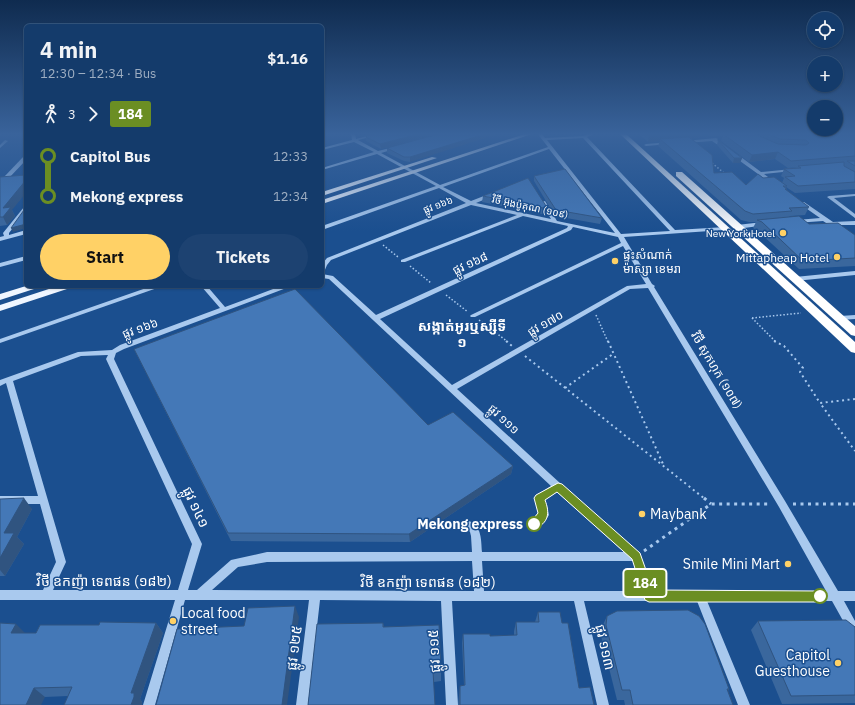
<!DOCTYPE html>
<meta charset="utf-8">
<style>
body{margin:0;font-family:"IBM Plex Sans","Noto Sans Khmer",sans-serif;background:#1d4271;color:#f1f3f6;height:100vh;display:flex;flex-direction:column;font-size:15px;white-space:nowrap}
*{box-sizing:border-box;margin:0}
p{font-size:13px;color:#9dadc1}
.icon{flex:none;width:22px;height:22px;fill:none;stroke:currentColor;stroke-width:2;stroke-linecap:round;stroke-linejoin:round}
.map{position:relative;flex:1;overflow:hidden}
.sheet{position:absolute;left:24px;top:24px;width:300px;height:264px;display:flex;flex-direction:column;background:#143b6b;border-radius:6px;box-shadow:0 1px 3px #0004,0 0 0 1px #33557e}
.sheet>*{flex:none}
.badge{padding:0 8px;border-radius:3px;font-size:14px;line-height:26px}
.fabs{position:absolute;left:807px;top:12px;display:grid;gap:8px}
.fabs a{display:grid;place-items:center;width:36px;height:36px;border-radius:50%;background:#143b6b;box-shadow:0 1px 3px #0004,0 0 0 1px #33557e;font-size:20px}
.map>.badge{position:absolute;translate:-50% -50%;box-shadow:0 0 0 2px #fff}
.legs{display:flex;align-items:center;gap:6px;height:44px;padding:0 16px;font-size:13px}
.legs p{margin-inline-start:auto}
.overview{display:flex;align-items:center;justify-content:space-between;height:68px;padding:0 16px}
h1{font-size:22px;font-weight:700;line-height:30px}
.action{display:flex;gap:8px;margin-top:auto;padding:8px 16px}
.action a{flex:1;height:46px;border-radius:24px;background:#ffd166;color:#111;font-size:16px;font-weight:700;line-height:46px;text-align:center}
.action a+a{background:#1d4271;color:#f1f3f6}
ul{padding:0 16px;list-style:none}
li{display:flex;align-items:center;gap:14px;height:40px;font-size:15px}
li i{display:grid;place-items:center;width:6px;height:100%;margin:0 5px;background:currentColor}
li i::after{content:'';width:10px;height:10px;margin:-5px;border:3px solid;border-radius:50%;background:#143b6b}
li p{margin-inline-start:auto}
li:first-child i{background:linear-gradient(#0000 50%,currentColor 0)}
li:last-child i{background:linear-gradient(currentColor 50%,#0000 0)}
.map>svg:first-child{display:block}
</style>
<div class="map">
<svg width="855" height="705" viewBox="0 0 855 705">
<rect width="100%" height="100%" fill="#1b4f8f"/>
<g fill="none" stroke-linecap="round" stroke-linejoin="round">
<g stroke="#a9c9ee" stroke-width="1.5" stroke-dasharray="1.5 2" stroke-linecap="butt">
<path d="M712,163l12,10"/>
<path d="M383,245l15,12"/>
<path d="M410,266l21,17"/>
<path d="M446,295l22,17"/>
<path d="M596,315l12,27"/>
<path d="M752,318l24,24"/>
<path d="M752,318l49,-5"/>
<path d="M479,320l29,22"/>
</g>
<g stroke="#a9c9ee" stroke-width="2" stroke-dasharray="2 3.5" stroke-linecap="butt">
<path d="M506,341l6,5"/>
<path d="M608,341l55,123"/>
<path d="M774,341l10,5 19,22 -3,4 20,31"/>
<path d="M525,356l180,143"/>
<path d="M565,388l48,-34"/>
<path d="M855,399l-35,4 35,48"/>
</g>
<g stroke="#a9c9ee" stroke-width="3" stroke-dasharray="3 4.5" stroke-linecap="butt">
<path d="M704,498l7,6"/>
<path d="M793,504h62"/>
<path d="M644,551l67,-47h60"/>
</g>
<g fill="#a9c9ee" fill-rule="evenodd">
<path d="M351,133h4l1,6 22,-6h5l-1,1 -24,6 20,11 20,-5v2l-17,5 59,32 108,-38 -11,-14h4l4,5 38,-2 8,-3h4l-1,1 -7,3 88,93 51,-3 1,1 -3,2 -100,7 28,47 3,2 -1,1 131,214 53,90h17v10h-11l11,20v15l-4,-1 -19,-34h-125l43,104h-12l-41,-104h-113l25,104h-12l-23,-104h-122l6,104h-12l-5,-104 -121,-1 -12,105h-12l13,-105h-124l-30,105h-12l32,-105h-175v-10h43l13,-28 -16,-58h-40v-8h38l-32,-113 -6,3v-6l78,-28 34,-2 8,-5 100,-37 -19,-22h6l18,21 56,-21h9l-1,1 -165,62 -8,4 -2,6 88,185 -14,46h9l34,-30 36,-8h205l-1,-16 -1,-4 -6,-7 2,-3 3,-1c13,5 12,19 13,31h142l-67,-60 -12,8 4,15 -2,3 -10,9 -3,1 -3,-1 -2,-3 2,-3 8,-7c-3,-21 -7,-16 12,-28l-222,-207 -7,-1v-4l11,2 43,39 191,-87 1,-2 -45,-10 -118,46h-4v-2l116,-45 -46,-10 -140,55 -4,5 -3,7 -2,1v-9l5,-6 139,-55 -27,-15 -117,42v-4l114,-40 -59,-32 -55,16v-2l52,-16 -20,-10 -32,8v-2l30,-8zM583,138l87,93 -49,3 -74,-94zM549,149l66,84 -58,-12 -12,-20 -4,1 10,17 -75,-16 17,-7v-2h-4l-18,7 -28,-14zM573,227l45,10 3,6 -150,72 -1,1 1,1h4l148,-71 23,38 -19,2 -175,99 -72,-66 191,-89zM648,288l131,219 47,84h-174l-13,-38 -78,-69 -104,-95 173,-100zM108,355l-2,4 86,185 -14,46h-125l13,-28 -53,-181 68,-25zM472,561l2,30 -262,-1 26,-23 29,-5zM482,561h151l9,30h-158z"/>
<path d="M716,138l2,1 -1,1 9,7v2h-2l-12,-8 -27,2 -2,-1 2,-1z"/>
<path d="M5,140l3,1 -8,7v-3z"/>
<path d="M669,142l2,1 -1,1 -24,2 -2,-1 2,-1z"/>
<path d="M733,154h4l24,18 31,-3 2,1 -2,1 -28,3 12,9 -4,1 -39,-28z"/>
<path d="M24,156h2v4l-18,19h-4v-2z"/>
<path d="M855,194v2l-21,2 21,16v4l-28,-21 2,-1z"/>
<path d="M800,202h4l29,20 22,-1v4h-18l3,3 -3,2 -14,-9 -28,2 -1,-1 3,-2 23,-2 -20,-14z"/>
<path d="M24,207h2v4l-17,22v2l17,-5v4l-26,7v-4l4,-1 -1,-3z"/>
<path d="M763,222l2,1v2l-28,4 -3,-2 3,-2z"/>
<path d="M26,256v4l-26,7v-4z"/>
<path d="M855,271v4l-60,6 -3,-2 3,-2z"/>
<path d="M152,286h9l-1,1 -160,56v-4z"/>
<path d="M855,315v4l-15,1 -3,-2 3,-2z"/>
</g>
<g fill="#f0f6ff" fill-rule="evenodd">
<path d="M528,133h7l-213,71v-4z"/>
<path d="M432,157l5,1 -115,38v-4z"/>
<path d="M26,286h12l-1,2 -37,12v-6z"/>
<path d="M58,286h13l-1,2 -70,23v-6z"/>
</g>
<g fill="#fff" fill-rule="evenodd">
<path d="M619,133h6l230,209v11l-4,-1z"/>
<path d="M676,172h6l173,154v10l-4,-1 -175,-159z"/>
</g>
</g>
<g fill="#3a679d" fill-rule="evenodd">
<path d="M367,133h71l-57,16 -15,-8v-4l7,-4 -5,1z"/>
<path d="M442,133l-32,29 -6,-1 -17,-8v-5z"/>
<path d="M638,133h65l-2,4 -10,1 23,35 32,12 17,-7 19,5 2,-5 -3,-2 3,-7 13,-2 -9,1 -13,-9 -26,3 -28,-21 2,-5h-13l-6,-3h151v56l-60,4 -9,-6v1l1,1 -1,1 23,17 -4,8 -15,1 -1,1 20,7 46,11v31l-56,3 -41,-38 -5,-3 3,-6h-7l-8,-2 -83,-74 2,-5 -12,1zM755,133h6l-1,3z"/>
<path d="M718,140l24,18 -2,5h-7l-16,-18z"/>
<path d="M534,176l68,42 -2,6 -45,-8 -21,-35z"/>
<path d="M0,177l12,33 3,6 -8,9 -7,1z"/>
<path d="M483,196l65,13 -1,6 -65,-13z"/>
<path d="M134,349l294,76 85,41 -2,8 -101,68 -179,-1z"/>
<path d="M0,499l32,10 -15,28 7,7 -19,32h-5z"/>
<path d="M538,612l24,11 17,65 15,17h-136l2,-19 4,-1 -2,-42 1,-9 27,2 24,-1v-4l2,-9h19z"/>
<path d="M607,616l122,73 -1,2 5,14h-108l-1,-5h-7l-16,-64 1,-9z"/>
<path d="M758,621l97,6v76l-73,1 -31,-74z"/>
<path d="M156,623l7,10 -23,66 2,3 -74,-6 -23,1 -45,8 36,-72 63,-8z"/>
<path d="M383,623l1,4 57,43v11l-7,1 -126,23z"/>
</g>
<g fill="#305480">
<path d="M368,133h9l-9,1z"/>
<path d="M423,133h15l-57,16 -1,-5z"/>
<path d="M488,133h13l-91,29v-5z"/>
<path d="M679,133h24l-2,4 -39,4 -2,-2v2l-12,1 1,-7z"/>
<path d="M778,152l-3,7 -26,3 3,-7z"/>
<path d="M734,158h8l-2,5h-7z"/>
<path d="M26,180v13l-14,17 3,6 -8,9 -4,-8v-9z"/>
<path d="M26,224v4l-13,4 -2,-4z"/>
<path d="M513,466l-2,8 -101,68 -1,-8z"/>
<path d="M24,498l8,11 -15,28 7,7 -19,32 -5,-6v-12l4,-25z"/>
<path d="M295,606l4,11 -12,88h-5z"/>
<path d="M156,623l7,10 -23,66 2,3v3h-11v-12z"/>
<path d="M16,624l10,10 -15,-1z"/>
<path d="M34,688l11,9 -4,8h-15z"/>
</g>
<g fill="#4478b7" stroke="#305480">
<path d="M375,133h48l-43,11 -14,-7 1,-2z"/>
<path d="M442,133h46l-78,24h-6l-17,-9z"/>
<path d="M647,133h32l-30,2z"/>
<path d="M742,133h11l25,11 28,1 3,-2 -3,-3 -26,-1 -15,-6h90v23l-64,5 -13,-9 -26,3 -29,-21z"/>
<path d="M689,137l23,18 2,18 18,-1 14,13 12,-11 5,4 11,-1 13,9h-4l4,3h-2l24,18 -20,1 3,3 -39,3 -8,-3 -85,-72z"/>
<path d="M718,140l24,18h-8z"/>
<path d="M847,161h8v5z"/>
<path d="M844,162v4l11,6v10l-57,4 -13,-9 10,-1 -11,-7 17,-1 -3,-2z"/>
<path d="M565,169l37,49 -46,-8 -22,-34z"/>
<path d="M26,175v5l-23,28 8,-1 -8,10h-3v-40z"/>
<path d="M528,178l20,31 -65,-13z"/>
<path d="M24,210h2v14l-15,4z"/>
<path d="M799,216l10,8 29,-1 17,12v23l-52,3 -41,-39 -5,-2z"/>
<path d="M295,289l133,136 25,-13 60,54 -104,68 -181,-1 -94,-184z"/>
<path d="M24,498l-20,35h10l-14,25v-59z"/>
<path d="M295,606l-13,99h-126l21,-76 67,-3 4,-18z"/>
<path d="M688,610l11,6 6,8 24,65h-2l6,16h-100l-3,-15h-8l-16,-65 1,-9 10,-5z"/>
<path d="M538,612h22l2,11h6l11,65 11,-1 4,18h-134v-19l5,-1 -2,-51h27v2l27,-1 -1,-13h23z"/>
<path d="M846,620l9,7v68l-64,1 -33,-75z"/>
<path d="M100,622l56,1 -25,70h3v4l-3,8h-67l8,-18 -38,1 -8,17h-26v-82l16,1 -5,9h25l4,-8h59z"/>
<path d="M383,623v4l56,-2 2,45 -8,1 2,34h-127l9,-81z"/>
</g>
<linearGradient id="sky" x2="0" y2="1"><stop stop-color="#0f2b4f"/><stop offset="0.58" stop-color="#39639b"/><stop offset="1" stop-color="#39639b" stop-opacity="0"/></linearGradient>
<rect width="855" height="231" fill="url(#sky)"/>
<path fill="#6b8e23" stroke="#fff" d="M558,483l4,1 78,69 13,37 167,1 4,1 2,4 -2,4 -4,2h-171l-4,-2 -13,-41 -75,-67 -12,8c5,13 4,23 -11,29l-4,-2 -1,-3 9,-11 -4,-15 2,-3z"/>
<g fill="#ffd166" stroke="#1b4f8f" stroke-width="1.5">
<circle cx="783" cy="233" r="4"/>
<circle cx="837" cy="257" r="4"/>
<circle cx="615" cy="261" r="4"/>
<circle cx="642" cy="514" r="4"/>
<circle cx="788" cy="564" r="4"/>
<circle cx="173" cy="621" r="4"/>
<circle cx="838" cy="663" r="4"/>
</g>
<g fill="#fff" stroke="#6b8e23" stroke-width="2">
<circle cx="534" cy="524" r="7"/>
<circle cx="820" cy="596" r="7"/>
</g>
<g text-anchor="middle" dominant-baseline="central" stroke-width="3" stroke-linejoin="round" paint-order="stroke">
<g font-size="10" fill="#fff" stroke="#1b4f8f">
<text transform="translate(438 205) rotate(-21)">ផ្លូវ ១៦៦</text>
<text transform="translate(530 207) rotate(12)">វិថី អ៊ុងប៉ូគុណ (១០៩)</text>
</g>
<g font-size="10" fill="#fff" stroke="#1b4f8f" text-anchor="end">
<text x="775" y="233">New York Hotel</text>
</g>
<g font-size="12" fill="#fff" stroke="#1b4f8f" text-anchor="start">
<text x="623" y="254">ផ្ទះសំណាក់<tspan x="623" dy="14">ម៉ាស្សា ខេមរា</tspan></text>
<text x="829" y="257" text-anchor="end">Mittapheap Hotel</text>
</g>
<g font-size="12" fill="#fff" stroke="#1b4f8f">
<text transform="translate(470 263) rotate(-25)">ផ្លូវ ១៦៨</text>
<text transform="translate(545 323) rotate(-30)">ផ្លូវ ១៧០</text>
<text transform="translate(140 328) rotate(-20)">ផ្លូវ ១៦៦</text>
<text transform="translate(717 370) rotate(59)">វិថី សុកហុក (១០៧)</text>
<text transform="translate(504 419) rotate(43)">ផ្លូវ ១១១</text>
</g>
<g font-size="14" font-weight="bold" fill="#fff" stroke="#1b4f8f">
<text x="462" y="326">សង្កាត់អូរឬស្សីទី<tspan x="462" dy="16">១</tspan></text>
</g>
<g font-size="14" fill="#fff" stroke="#1b4f8f">
<text transform="translate(196 507) rotate(65)">ផ្លូវ ១៤១</text>
<text x="104" y="581">វិថី ឧកញ៉ា ទេពផន (១៨២)</text>
<text x="428" y="582">វិថី ឧកញ៉ា ទេពផន (១៨២)</text>
<text transform="translate(605 647) rotate(77)">ផ្លូវ ១១៣</text>
<text transform="translate(294 648) rotate(-83)">ផ្លូវ ១២៥</text>
<text transform="translate(434 651) rotate(-93)">ផ្លូវ ១១៥</text>
</g>
<g font-size="14" fill="#fff" stroke="#1b4f8f" text-anchor="start">
<text x="650" y="514">Maybank</text>
<text x="780" y="564" text-anchor="end">Smile Mini Mart</text>
<text x="181" y="613">Local food<tspan x="181" dy="16">street</tspan></text>
<text x="830" y="655" text-anchor="end">Capitol<tspan x="830" dy="16">Guesthouse</tspan></text>
</g>
<g font-size="14" font-weight="bold" fill="#fff" stroke="#1b4f8f" text-anchor="end">
<text x="523" y="524">Mekong express</text>
</g>
</g>
</svg>
<div class="fabs">
<a><svg class="icon" aria-label="locate" viewBox="0 0 24 24"><circle cx="12" cy="12" r="6"/><path d="M12 2v4M12 18v4M2 12h4M18 12h4"/></svg></a>
<a>+</a>
<a>−</a>
</div>
<b class="badge" style="left:645px;top:583px;background:#6b8e23;color:#fff">184</b>
<section class="sheet">
<div class="overview"><div><h1>4 min</h1><p>12:30 – 12:34 · Bus</p></div><b>$1.16</b></div>
<div class="legs"><svg class="icon" aria-label="walk" viewBox="0 0 24 24"><circle cx="13" cy="4" r="2"/><path d="M13 8l-2 6 4 7M11 14l-3 7M7 12l3-4h3l4 4"/></svg>3<svg class="icon" aria-label="forward" viewBox="0 0 24 24"><path d="M9 5l7 7-7 7"/></svg><b class="badge" style="background:#6b8e23;color:#fff">184</b></div>
<ul>
<li><i style="color:#6b8e23"></i><b>Capitol Bus</b><p>12:33</p></li>
<li><i style="color:#6b8e23"></i><b>Mekong express</b><p>12:34</p></li>
</ul>
<div class="action"><a>Start</a><a>Tickets</a></div>
</section>
</div>
